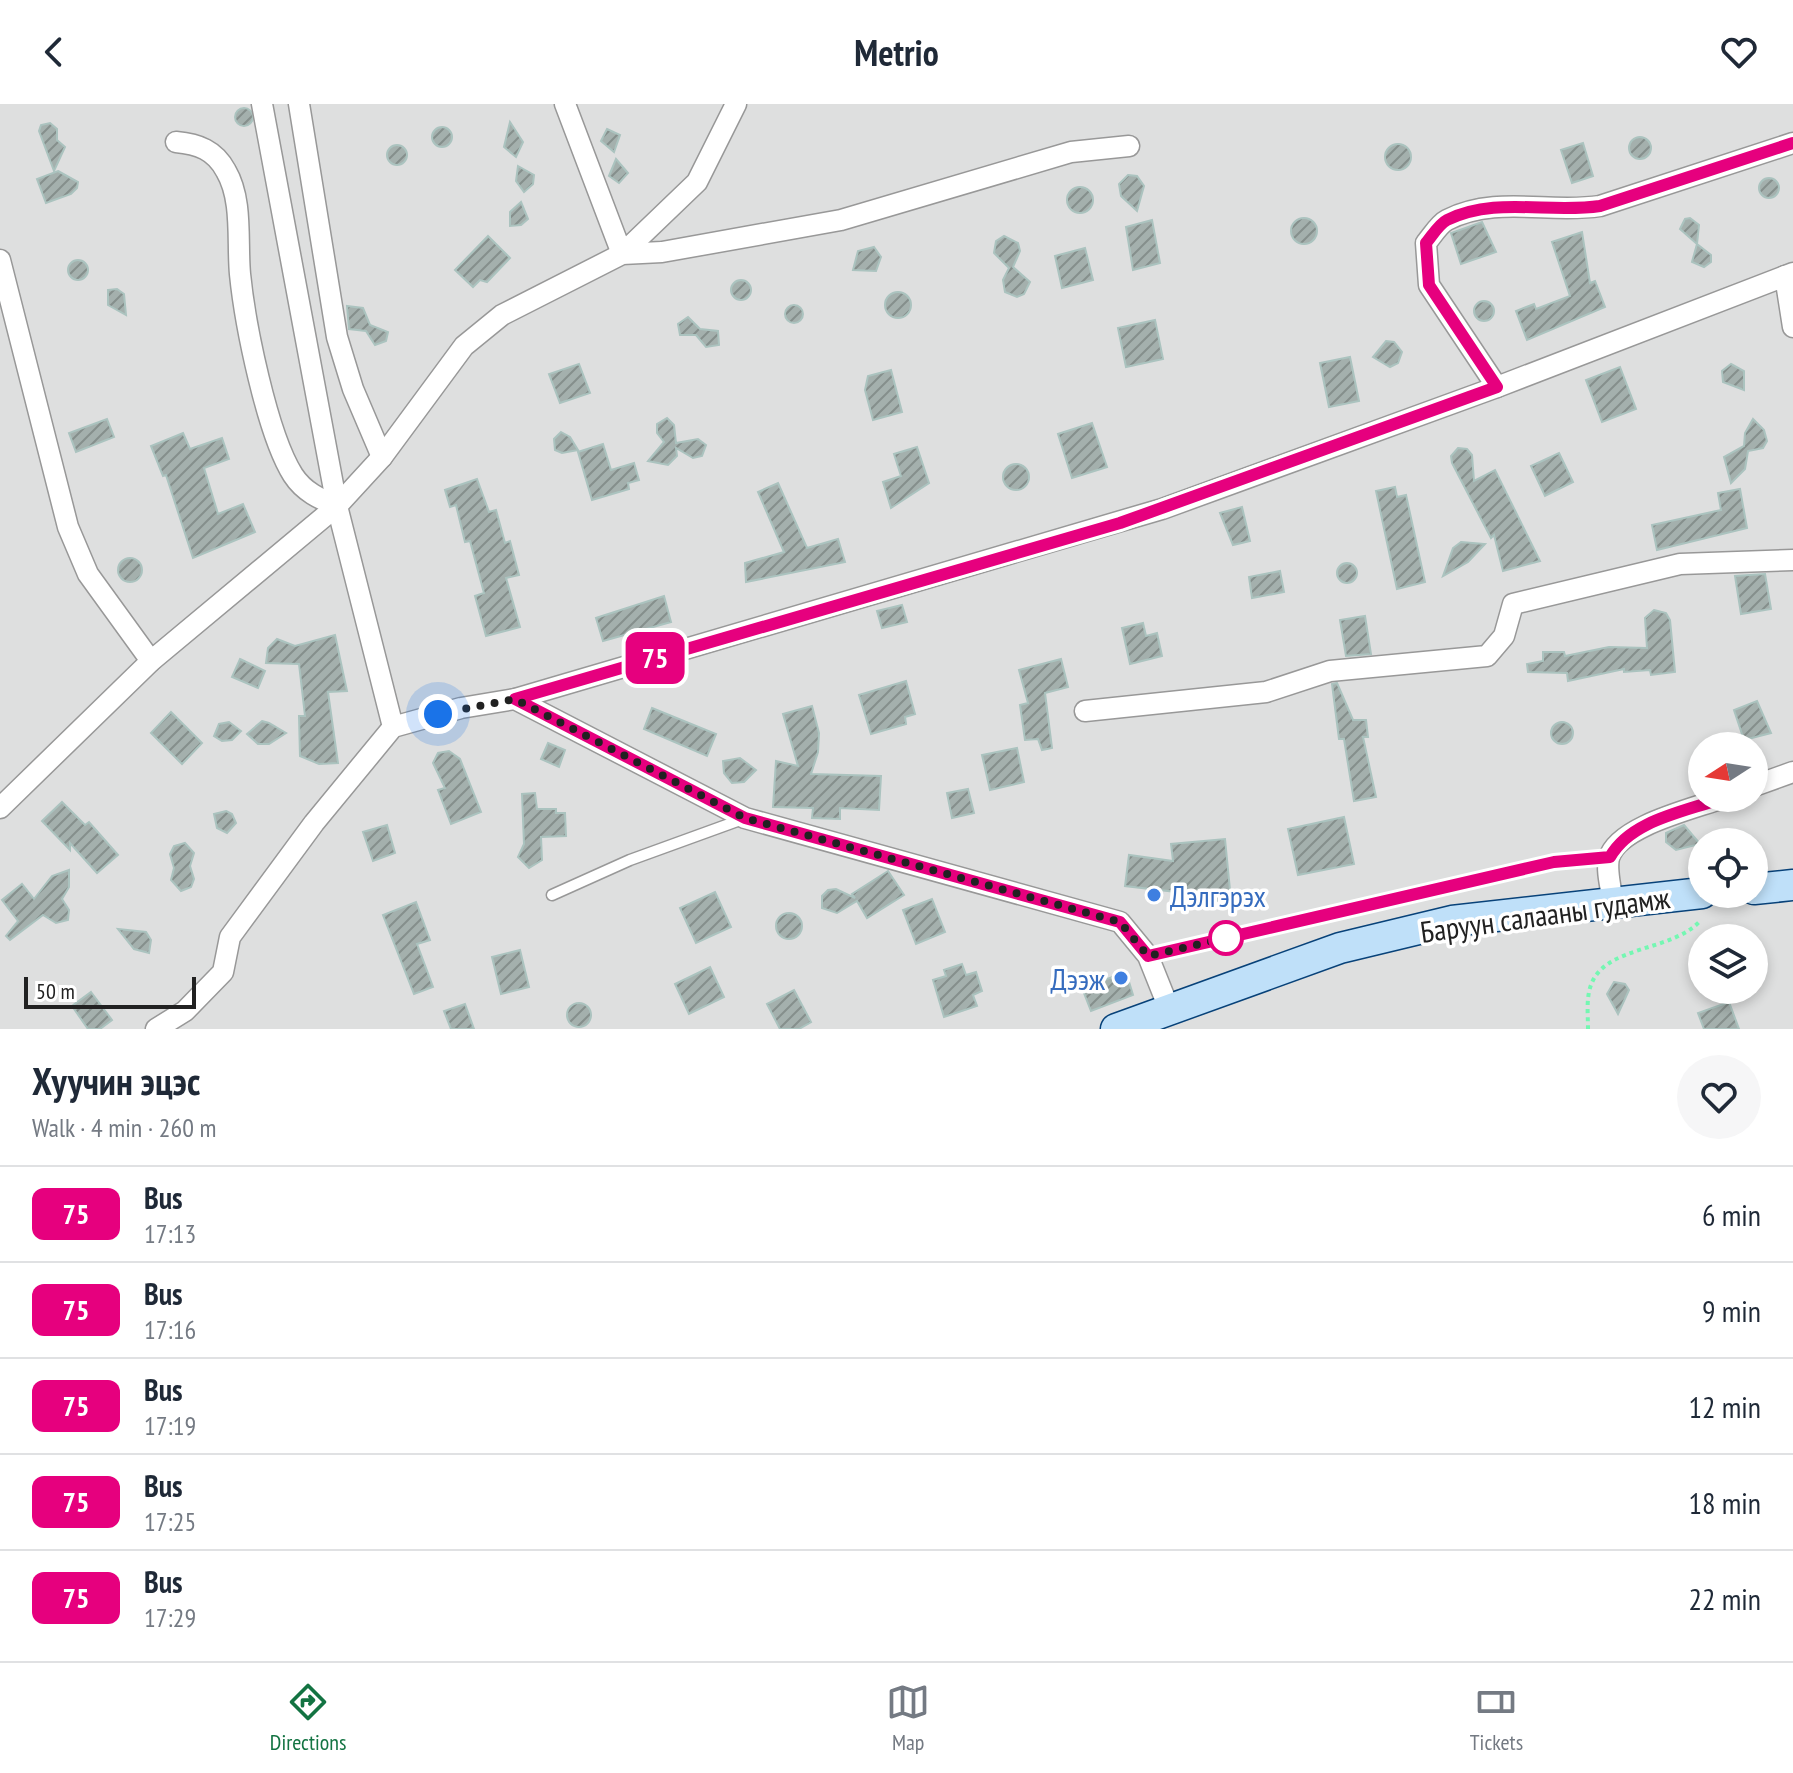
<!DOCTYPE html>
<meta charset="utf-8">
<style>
body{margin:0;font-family:"PT Sans Narrow",sans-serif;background:#f6f6f7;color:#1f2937;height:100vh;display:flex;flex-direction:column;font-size:30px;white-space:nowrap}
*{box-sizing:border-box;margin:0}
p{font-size:26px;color:#747a83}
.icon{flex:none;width:44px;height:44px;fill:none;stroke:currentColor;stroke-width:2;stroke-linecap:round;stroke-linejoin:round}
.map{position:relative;height:925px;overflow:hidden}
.drawer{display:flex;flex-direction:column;background:#fff;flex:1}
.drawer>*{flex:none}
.badge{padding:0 16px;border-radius:12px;font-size:28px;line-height:52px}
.needle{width:52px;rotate:258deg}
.tools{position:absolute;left:1688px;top:628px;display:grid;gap:16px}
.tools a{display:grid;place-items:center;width:80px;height:80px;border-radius:50%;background:#fff;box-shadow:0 4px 12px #0003;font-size:40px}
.scale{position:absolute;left:24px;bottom:20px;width:172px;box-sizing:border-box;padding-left:8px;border:4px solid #212121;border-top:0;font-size:22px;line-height:28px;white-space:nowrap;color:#212121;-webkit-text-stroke:6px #fff;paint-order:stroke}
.you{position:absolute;width:40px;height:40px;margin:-20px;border:6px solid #fff;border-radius:50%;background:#1a73e8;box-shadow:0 0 0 12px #1a73e833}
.map>.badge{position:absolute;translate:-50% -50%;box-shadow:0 0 0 4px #fff}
.round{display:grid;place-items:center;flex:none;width:84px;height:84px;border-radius:42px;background:#f6f6f7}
.overview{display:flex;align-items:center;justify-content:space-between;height:136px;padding:0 32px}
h1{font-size:38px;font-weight:600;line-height:60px}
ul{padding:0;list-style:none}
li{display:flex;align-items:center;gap:24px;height:96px;padding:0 32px;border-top:2px solid #e0e1e3}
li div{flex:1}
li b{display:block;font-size:30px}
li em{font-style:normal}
li .badge{min-width:88px;font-weight:700;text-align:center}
header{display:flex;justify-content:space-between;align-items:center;height:104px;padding:0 32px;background:#fff;font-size:36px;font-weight:600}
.menu{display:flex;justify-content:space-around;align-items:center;height:112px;border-top:2px solid #e0e1e3;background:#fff;font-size:22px;color:#747a83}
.menu a{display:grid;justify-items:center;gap:4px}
.menu .current{color:#137342}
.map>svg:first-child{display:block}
</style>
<header><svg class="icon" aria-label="back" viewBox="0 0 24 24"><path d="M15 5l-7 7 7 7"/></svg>Metrio<svg class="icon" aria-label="heart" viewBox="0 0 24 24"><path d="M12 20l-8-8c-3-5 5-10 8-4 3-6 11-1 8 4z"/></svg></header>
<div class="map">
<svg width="1793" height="925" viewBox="0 0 1793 925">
<defs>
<pattern id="building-hatch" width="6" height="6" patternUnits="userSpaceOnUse" patternTransform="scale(2)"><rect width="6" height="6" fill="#a4b0ad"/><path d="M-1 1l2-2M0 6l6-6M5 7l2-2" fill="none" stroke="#858f8c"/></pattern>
</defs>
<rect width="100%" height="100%" fill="#e8f1f1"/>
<path fill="#dedfdf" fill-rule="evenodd" d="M0,0h1793v925h-1793zM1702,642h52v52h-52zM1702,738h52v52h-52zM1702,834h52v52h-52z"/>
<g fill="url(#building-hatch)" stroke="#abc3bf" stroke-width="2">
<circle cx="244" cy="13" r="9"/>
<path d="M510,18l13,20 -7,15 -12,-10z"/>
<path d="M50,19l7,6v11l8,7 -11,24 -15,-40 2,-6z"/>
<circle cx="442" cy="33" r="10"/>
<path d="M607,25l13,6 -6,17 -13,-11z"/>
<circle cx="1640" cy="44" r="11"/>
<path d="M1583,39l10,33 -21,7 -11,-33z"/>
<circle cx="1398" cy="53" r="13"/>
<circle cx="397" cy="51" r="10"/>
<path d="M616,55l12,14 -9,10 -10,-7z"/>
<path d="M518,62l16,9 -1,9 -9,8 -8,-11z"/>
<path d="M58,67l20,11 -1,6 -6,6 -25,9 -9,-24z"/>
<path d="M1128,71l9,1 7,10 -7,25 -16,-15 -2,-12z"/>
<circle cx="1769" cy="84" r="10"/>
<circle cx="1080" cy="96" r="13"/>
<path d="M521,98l7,17 -7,6 -11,1v-14z"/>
<path d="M1690,114l9,7 -2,19 14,11v7l-7,5 -12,-5 5,-18 -17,-15 5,-10z"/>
<circle cx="1304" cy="127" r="13"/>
<path d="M1152,116l8,43 -27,7 -7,-43z"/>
<path d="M1482,118l14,30 -35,12 -10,-31z"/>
<path d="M1582,128l8,51 5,-2 10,26 -78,33 -11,-29 18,-7 2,5 34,-13 -18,-54z"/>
<path d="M488,132l22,22 -23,24 -7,-2 -7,7 -18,-17z"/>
<path d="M1004,132l14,7 2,8 -7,16 17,15 -6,12 -7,3 -12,-5 -2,-12 6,-12 -15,-15 2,-12z"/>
<path d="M874,143l7,10 -5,14 -23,-1 5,-19z"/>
<path d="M1085,144l8,32 -31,8 -7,-32z"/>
<circle cx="78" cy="166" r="10"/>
<circle cx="741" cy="186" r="10"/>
<path d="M108,186l9,-1 7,5 2,21 -18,-10z"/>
<circle cx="898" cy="201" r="13"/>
<circle cx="1484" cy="207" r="10"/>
<circle cx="794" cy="210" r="9"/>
<path d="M347,202l16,2 7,17 18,7 -2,9 -11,4 -9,-14 -17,-2z"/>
<path d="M688,213l12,12 18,2 1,14 -13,2 -10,-12h-16l-2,-11z"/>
<path d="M1155,216l8,39 -37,8 -8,-39z"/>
<path d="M1386,237l8,1 8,10 -4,11 -8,4 -17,-10z"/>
<path d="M1350,253l9,44 -30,6 -9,-44z"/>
<path d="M579,260l11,29 -30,10 -11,-29z"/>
<path d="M1731,260l13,7v19l-21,-8 -1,-11z"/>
<path d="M1620,263l16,42 -34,13 -16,-42z"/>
<path d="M891,266l11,42 -29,8 -8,-30 3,-14z"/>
<path d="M667,314l7,7 2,18 22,-4 8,6 -4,11 -9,2 -17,-10 1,8 -9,9 -20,-4 16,-19 -7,-9v-9z"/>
<path d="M107,315l7,18 -38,15 -7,-19z"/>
<path d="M1753,315l11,11 3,11 -4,7 -15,3 -3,18 -14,14 -7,-26 20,-11 1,-13z"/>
<path d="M1092,319l15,44 -35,11 -14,-44z"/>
<path d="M561,328l9,5 8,13 -16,3 -7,-3 -1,-11z"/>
<path d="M183,329l7,16 32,-11 7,21 -25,9 14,46 25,-10 12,28 -62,26 -27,-83 -3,1 -12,-30z"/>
<path d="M603,340l8,26 23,-7 5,17 -11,3 1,6 -37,11 -14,-48z"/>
<path d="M917,343l12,36 -38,25 -8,-26 18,-6 -7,-22z"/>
<path d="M1458,344l9,1 5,6 2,26 21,-11 45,91 -37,10 -9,-36 -3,3 -39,-75 -1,-7z"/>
<path d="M1559,349l14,29 -28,14 -14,-30z"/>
<circle cx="1016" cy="373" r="13"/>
<path d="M477,375l12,33 7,-2 9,33 5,-2 9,34 -13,3 14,49 -34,9 -11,-40 9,-3 -14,-52 -5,1 -9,-37 -6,2 -5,-17z"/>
<path d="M778,379l29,65 31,-9 7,23 -99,20 -1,-19 39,-11 -26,-60z"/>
<path d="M1395,383l2,10 9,-2 19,87 -28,7 -21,-98z"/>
<path d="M1740,385l7,39 -90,22 -5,-25 69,-15 -3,-17z"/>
<path d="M1242,403l8,34 -17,4 -13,-32z"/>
<path d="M1461,438l24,2 -17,18 -25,14 10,-28z"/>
<circle cx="130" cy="466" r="12"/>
<circle cx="1347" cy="469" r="10"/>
<path d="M1280,467l4,21 -32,6 -3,-21z"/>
<path d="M1765,470l6,35 -30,5 -6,-38z"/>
<path d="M664,492l7,26 -68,19 -7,-23z"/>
<path d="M902,501l5,17 -25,6 -5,-17z"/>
<path d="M1654,506l12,3 4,7 5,52 -24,3 -1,-5 -26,2v-3l-56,12 -1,-8 -39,-1 -1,-8 16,-3v-9h21l1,4 44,-9 38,1 -2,-30z"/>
<path d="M1365,512l6,38 -25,2 -6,-36z"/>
<path d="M1143,519l3,13 11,-3 5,23 -32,8 -8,-36z"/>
<path d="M335,531l12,56 -19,1 10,71 -19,1 -19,-8 -1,-40h6l-6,-52 -33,-1 2,-15 9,-9 18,7z"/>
<path d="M240,555l25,12 -7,17 -26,-11z"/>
<path d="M1061,555l7,28 -23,6 7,55 -10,2 -4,-11 -13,1 -5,-35 8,-2 -9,-33z"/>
<path d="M906,577l9,33 -10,3 1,7 -35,10 -12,-39z"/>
<path d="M1337,579l16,37h13l2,17h-5l13,60 -22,4 -10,-62h-5l-7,-55z"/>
<path d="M1757,597l14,32 -27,7 -10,-30z"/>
<path d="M812,602l7,27 -1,19 -7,22 70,2 -2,34 -39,-2v11l-28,-1 1,-10 -40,-1 3,-46 22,5 -15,-52z"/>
<path d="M652,604l64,26 -9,22 -63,-27z"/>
<path d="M171,608l31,31 -20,21 -31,-31z"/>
<path d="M262,617l7,2 17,10 -17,11h-11l-11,-10z"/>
<path d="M229,618l12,9 -9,9 -10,1 -8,-5 5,-12z"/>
<circle cx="1562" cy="629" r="11"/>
<path d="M548,639l17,7 -6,17 -18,-8z"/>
<path d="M1017,644l7,34 -34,8 -8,-35z"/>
<path d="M449,647l11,8 21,53 -30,12 -13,-34 7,-2 -12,-25 5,-10z"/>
<path d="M740,654l16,12 -12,12 -12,1 -8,-10 -1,-12z"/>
<path d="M968,685l6,24 -22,5 -5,-25z"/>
<path d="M535,689l2,16h19v4h9l1,23 -25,1 1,23 -13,8 -11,-11 6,-13 -2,-50z"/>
<path d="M62,698l23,23 4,-3 29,33 -21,18 -27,-30v7l-28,-29z"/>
<path d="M226,707l6,3 4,9 -9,10 -10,-5 -3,-14z"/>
<path d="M1344,713l10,47 -56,11 -10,-46z"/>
<path d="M387,721l8,28 -22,8 -10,-29z"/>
<path d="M1684,721l16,19 -24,6 -10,-8v-9z"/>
<path d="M1225,735l6,61 -54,5 -1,-13 -51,-6 4,-31 44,6 -2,-17z"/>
<path d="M185,739l9,10 -4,13 4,13 -3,8 -10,4 -10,-11 3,-12 -4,-14 4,-8z"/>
<path d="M69,766v17l-7,12 7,11 -1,10 -12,3 -13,-8 -33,25 -4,-4 12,-15 -16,-21 20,-16 12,15 18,-23z"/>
<path d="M888,767l16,24 -37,23 -10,-17 -20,12 -15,-5v-12l6,-6 8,-1 19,9 -3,-4z"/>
<path d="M715,788l16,35 -35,16 -16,-35z"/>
<path d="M932,795l13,33 -29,12 -13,-34z"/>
<path d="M416,798l14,38 -13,4 16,43 -19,7 -31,-79z"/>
<circle cx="789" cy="822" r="13"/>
<path d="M118,825l28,3 5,8 -2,13 -15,-4z"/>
<path d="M520,846l9,37 -28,7 -9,-37z"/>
<path d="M962,860l4,11 10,-3 6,19 -9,4 4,11 -33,11 -11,-37 13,-4 -2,-6z"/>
<path d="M710,863l14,30 -35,17 -14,-30z"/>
<path d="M1126,868l7,23 -42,16 -9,-23z"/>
<path d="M1614,878l11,2 4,6 -11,24 -11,-20z"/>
<path d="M794,886l17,32 -12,7h-19l-13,-25z"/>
<path d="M91,888l21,28 -12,9h-12l-16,-23z"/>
<path d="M1729,898l10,27h-35l-6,-16z"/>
<circle cx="579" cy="911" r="12"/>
<path d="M465,900l9,25h-23l-7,-18z"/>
</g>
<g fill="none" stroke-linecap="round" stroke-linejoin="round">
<defs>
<g id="lane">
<path d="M552,791l78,-35 113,-41"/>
<path d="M1148,852l406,-94 56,-5"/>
</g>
<g id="street">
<path d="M262,0l75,402"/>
<path d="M299,0l38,233 16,52 29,68"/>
<path d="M565,0l57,150 75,-72 39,-78"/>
<path d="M176,38c22,2 39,8 50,29 17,29 11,70 14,103 5,50 27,160 53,201 11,17 27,24 44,31"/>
<path d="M0,156l68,267 20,47 63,87"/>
<path d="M1785,172l8,51"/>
<path d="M1497,283l-68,-102 -3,-42c6,-7 13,-19 21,-23 49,-25 102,-6 153,-14l193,-63"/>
<path d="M515,595l647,-190 335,-122 296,-114"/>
<path d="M1085,607l181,-19 64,-21 157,-15 17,-20 9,-32 167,-40 113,-4"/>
<path d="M393,623l-56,-221 45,-49 82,-111 38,-31 120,-61 40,-2 179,-32 230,-68 58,-6"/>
<path d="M1754,682l39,-14"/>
<path d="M0,704l151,-147 186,-155"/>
<path d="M1613,798c-2,-14 -7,-31 -4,-44 9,-32 84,-49 114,-60"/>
<path d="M156,925l29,-18 38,-39 7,-35 84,-114 79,-96 68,-19 54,-9 230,119 375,104 28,34 22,55"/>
</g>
<g id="secondary">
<path d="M1754,785l39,-4"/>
<path d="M1116,925l224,-81 112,-27 250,-28"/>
</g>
</defs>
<use href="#lane" stroke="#989898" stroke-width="13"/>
<use href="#street" stroke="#989898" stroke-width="23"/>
<use href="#secondary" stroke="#084279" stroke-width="33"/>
<path stroke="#74f7b2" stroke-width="4" stroke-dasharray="4 4" stroke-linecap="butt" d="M1588,925c0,-14 -2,-31 3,-44 14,-40 82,-33 110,-65"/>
<use href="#lane" stroke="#fff" stroke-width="10"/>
<use href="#street" stroke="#fff" stroke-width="20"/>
<use href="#secondary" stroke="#bfe0f9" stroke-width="30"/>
</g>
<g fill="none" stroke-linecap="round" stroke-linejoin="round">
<defs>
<path id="line" d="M1723,694c-39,14 -92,22 -113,59l-56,5 -406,94 -28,-34 -375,-104 -230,-119 605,-176 377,-136 -68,-102 -3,-42c6,-7 13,-19 21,-23 49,-24 102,-6 153,-14l193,-63"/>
</defs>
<use href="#line" stroke="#fff" stroke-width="18"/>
<use href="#line" stroke="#e6007e" stroke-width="12"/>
<path stroke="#212121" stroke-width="8" stroke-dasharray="0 14.4" d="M438,610l77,-15 230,119 375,104 28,34 91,-21 -13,3"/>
</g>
<g fill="#3f7fe0" stroke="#fff" stroke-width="3">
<circle cx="1154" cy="791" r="8"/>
<circle cx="1121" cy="874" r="8"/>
</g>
<circle fill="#fff" stroke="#e6007e" stroke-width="4" cx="1226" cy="834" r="16"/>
<g text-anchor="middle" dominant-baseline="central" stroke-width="7" stroke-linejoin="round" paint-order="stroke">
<g font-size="30" fill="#366cbe" stroke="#fff" text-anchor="start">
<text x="1170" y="791">Дэлгэрэх</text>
<text x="1105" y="874" text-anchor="end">Дээж</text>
</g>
<g font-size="30" fill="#212121" stroke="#fff">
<text transform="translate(1545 810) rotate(-8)">Баруун салааны гудамж</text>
</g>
</g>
</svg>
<div class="tools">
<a><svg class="needle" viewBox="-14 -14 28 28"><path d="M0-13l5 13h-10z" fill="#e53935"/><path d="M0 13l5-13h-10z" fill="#747a83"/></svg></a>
<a><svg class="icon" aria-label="locate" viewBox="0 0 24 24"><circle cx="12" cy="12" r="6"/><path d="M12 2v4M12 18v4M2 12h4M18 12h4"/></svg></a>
<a><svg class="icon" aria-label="layers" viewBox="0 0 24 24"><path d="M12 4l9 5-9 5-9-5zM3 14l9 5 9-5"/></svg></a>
</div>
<div class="scale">50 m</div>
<div class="you" style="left:438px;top:610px"></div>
<b class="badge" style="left:655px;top:554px;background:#e6007e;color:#fff">75</b>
</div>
<section class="drawer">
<div class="overview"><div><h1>Хуучин эцэс</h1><p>Walk · 4 min · 260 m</p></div><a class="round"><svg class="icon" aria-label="heart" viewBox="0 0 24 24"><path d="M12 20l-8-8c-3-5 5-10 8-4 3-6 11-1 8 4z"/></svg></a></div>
<ul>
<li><span class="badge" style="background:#e6007e;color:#fff">75</span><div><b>Bus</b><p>17:13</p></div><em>6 min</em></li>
<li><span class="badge" style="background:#e6007e;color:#fff">75</span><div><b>Bus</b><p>17:16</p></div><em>9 min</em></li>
<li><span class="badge" style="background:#e6007e;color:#fff">75</span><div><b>Bus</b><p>17:19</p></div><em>12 min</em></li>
<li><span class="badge" style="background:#e6007e;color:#fff">75</span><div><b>Bus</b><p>17:25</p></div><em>18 min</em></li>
<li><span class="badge" style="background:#e6007e;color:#fff">75</span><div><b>Bus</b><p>17:29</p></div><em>22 min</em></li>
</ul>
</section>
<nav class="menu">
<a class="current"><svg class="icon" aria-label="directions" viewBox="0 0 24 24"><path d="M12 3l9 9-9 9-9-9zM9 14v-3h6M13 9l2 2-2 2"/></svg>Directions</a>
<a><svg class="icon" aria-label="map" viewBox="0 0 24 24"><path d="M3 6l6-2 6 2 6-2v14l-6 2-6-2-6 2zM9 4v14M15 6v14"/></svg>Map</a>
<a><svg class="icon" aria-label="tickets" viewBox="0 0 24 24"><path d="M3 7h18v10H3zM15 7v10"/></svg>Tickets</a>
</nav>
